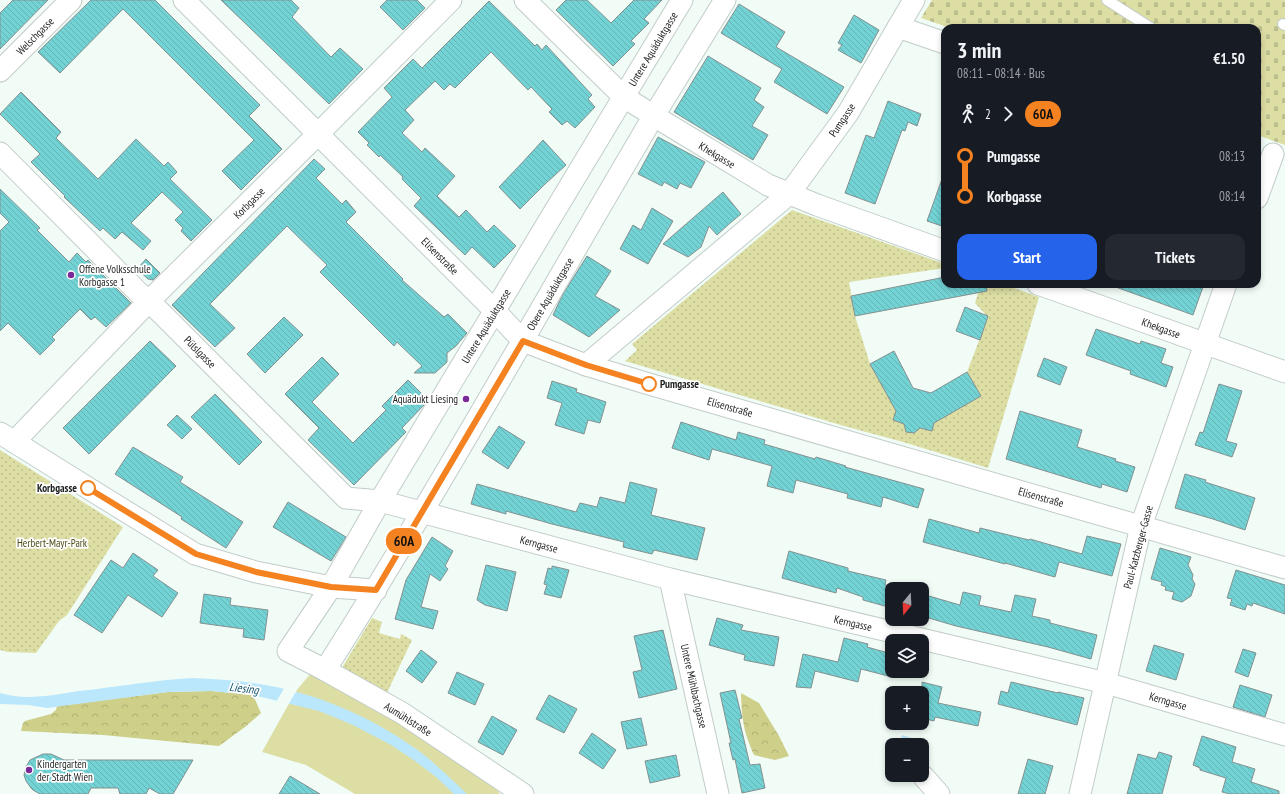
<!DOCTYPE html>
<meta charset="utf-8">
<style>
body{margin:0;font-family:"PT Sans Narrow",sans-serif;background:#242831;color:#f1f3f6;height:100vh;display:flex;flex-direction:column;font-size:15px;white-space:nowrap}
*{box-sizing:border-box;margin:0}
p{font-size:13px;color:#9ea1a6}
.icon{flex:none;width:22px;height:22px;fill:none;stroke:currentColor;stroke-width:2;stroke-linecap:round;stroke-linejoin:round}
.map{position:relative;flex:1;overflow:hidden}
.sheet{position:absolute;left:941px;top:24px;width:320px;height:264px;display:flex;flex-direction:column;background:#171b24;border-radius:12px;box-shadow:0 2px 6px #0003}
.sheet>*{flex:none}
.badge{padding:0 8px;border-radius:13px;font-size:14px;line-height:26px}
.needle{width:26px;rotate:198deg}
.fabs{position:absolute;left:885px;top:582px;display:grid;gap:8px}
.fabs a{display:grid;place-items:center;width:44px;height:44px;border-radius:8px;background:#171b24;box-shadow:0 2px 6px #0003;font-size:20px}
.map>.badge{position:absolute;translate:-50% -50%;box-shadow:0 0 0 2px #fff}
.legs{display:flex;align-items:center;gap:6px;height:44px;padding:0 16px;font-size:13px}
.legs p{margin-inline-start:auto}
.overview{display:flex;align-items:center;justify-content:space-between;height:68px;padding:0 16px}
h1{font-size:22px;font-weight:700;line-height:30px}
.button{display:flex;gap:8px;margin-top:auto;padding:8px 16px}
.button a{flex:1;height:46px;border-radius:12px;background:#2563eb;color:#fff;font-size:16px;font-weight:700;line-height:46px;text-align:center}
.button a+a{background:#242831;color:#f1f3f6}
ul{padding:0 16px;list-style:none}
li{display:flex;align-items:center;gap:14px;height:40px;font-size:15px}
li i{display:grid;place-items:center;width:6px;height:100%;margin:0 5px;background:currentColor}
li i::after{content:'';width:10px;height:10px;margin:-5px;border:3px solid;border-radius:50%;background:#171b24}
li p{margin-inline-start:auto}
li:first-child i{background:linear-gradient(#0000 50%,currentColor 0)}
li:last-child i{background:linear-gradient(currentColor 50%,#0000 0)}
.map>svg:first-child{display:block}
</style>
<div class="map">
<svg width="1285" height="794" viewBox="0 0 1285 794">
<defs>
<pattern id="forest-crowns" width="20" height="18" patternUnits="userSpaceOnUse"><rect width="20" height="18" fill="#cecf88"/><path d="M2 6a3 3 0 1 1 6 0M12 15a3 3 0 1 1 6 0" fill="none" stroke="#b0b175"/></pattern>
<pattern id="cemetery-stones" width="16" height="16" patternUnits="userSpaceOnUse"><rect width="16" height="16" fill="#dddea4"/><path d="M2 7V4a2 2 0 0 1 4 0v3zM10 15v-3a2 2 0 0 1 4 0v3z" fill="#bdbe8d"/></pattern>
<pattern id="park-dots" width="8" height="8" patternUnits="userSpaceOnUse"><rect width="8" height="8" fill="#dddea4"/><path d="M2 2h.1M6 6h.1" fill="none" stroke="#bdbe8d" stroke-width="1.8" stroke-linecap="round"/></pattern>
<pattern id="building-back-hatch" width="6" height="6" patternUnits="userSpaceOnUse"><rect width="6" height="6" fill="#72d2d4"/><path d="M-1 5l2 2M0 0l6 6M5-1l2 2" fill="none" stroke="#62b4b6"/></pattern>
</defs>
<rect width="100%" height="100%" fill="#f1fcf7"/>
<path fill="#dddea4" d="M317,666l174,117 9,11h-145l-49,-29 -44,-13 34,-61z"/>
<g fill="url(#forest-crowns)">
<path d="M211,691l42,4 8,18 -16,14 -26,19 -116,-11 -82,-4 2,-8 2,-2 26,-7 5,-4 1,-4 111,-14z"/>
<path d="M741,693l18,10 20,33 10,20 -14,4 -21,-5c-11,-24 -12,-36 -13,-62z"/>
</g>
<path fill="url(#cemetery-stones)" d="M932,0h353v145l-28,-10v-107h-307l-29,-10z"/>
<g fill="url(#park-dots)">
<path d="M792,210l153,54v4l-96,14 6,34 15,48 26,47 -3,9 11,4 2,8 8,1 6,-5 11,3 3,-8 46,-27 -13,-24 21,-55 -13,-14 6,-19h22l36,13 -51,171 -85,-26 -59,-16 -219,-65 12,-11 -5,-6z"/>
<path d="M0,450l123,77 -56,88 -8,6 -23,32 -28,-1 -8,-2z"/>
<path d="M372,618l10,4 -3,11 21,6 1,-5 11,6 -27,57 -45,-26z"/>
</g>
<g fill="#bae7fb">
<path d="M192,678c21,1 41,2 61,5 60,8 118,33 166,68 17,13 32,28 48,43h-13l-18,-17 -21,-16 -24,-16 -38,-20 -34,-14 -66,-16 -42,-4 -43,1 -121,16 -19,-3 -28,-1v-11c27,8 53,2 79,-2 38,-4 76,-11 113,-13z"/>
<path d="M902,735l13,4 -2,6h-14z"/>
</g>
<path fill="#f1fcf7" d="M285,687l12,3 -9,15 -12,-3z"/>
<g fill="url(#building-back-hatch)" stroke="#849090">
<path d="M13,0h35l-48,49v-36z"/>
<path d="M91,0h64l105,105 -11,11 33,33 -41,41 -19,-19 32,-31 -131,-131 -63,64 -22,-21z"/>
<path d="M221,0h70l8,8 -7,9 39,40 9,-9 23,21 -34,35z"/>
<path d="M387,0h30l8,8 -22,22 -23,-23z"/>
<path d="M566,0h21l24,23 23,-23h28l-18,19 5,4 -18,18 4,3 -22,22 -57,-56z"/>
<path d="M489,1l46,45 2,-2 5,6 4,-5 46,50 -4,4 7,8 -20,21 -8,-7 -5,4 -13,-13 3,-3 -21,-22 -3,3 -37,-38 -36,36 -5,-4 -6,6 -9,-9 -30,29 9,10 -12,13 20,19 3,-4 30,28 -18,20 22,21 7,-7 21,22 7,-7 22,21 -22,22 -22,-21 -7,8 -51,-49 7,-8 -19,-19 1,-2 -23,-22 -1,2 -12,-12 2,-2 -11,-11 34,-35 -8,-9 29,-29 9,9z"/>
<path d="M739,4l46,28 -9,15 68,40 -17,27 -53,-32 8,-13 -61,-36z"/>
<path d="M854,15l25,15 -18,33 -23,-13 4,-5 -4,-2z"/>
<path d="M708,56l53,32 -7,12 10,7 -12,19 16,9 -15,25 -79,-48z"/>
<path d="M21,92l40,40 -5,6 42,41 38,-40 28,27 4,-4 9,10 -7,7 42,41 -21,21 -10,-10 2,-3 -8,-8 8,-8 -21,-20 -31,31 20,18 -8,9 -21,-18 -7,7 -12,-11 -3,3 -36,-34 1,-1 -34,-34 9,-8 -40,-40z"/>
<path d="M888,101l33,13 -4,12 -9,-4 -3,9 -3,-1 -27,74 -30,-11 21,-58 8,3z"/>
<path d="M658,137l47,25 -14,26 -11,-5 -3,6 -13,-7 -2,4 -24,-12z"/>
<path d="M543,140l23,25 -22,20 -24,24 -21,-22 21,-22z"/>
<path d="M314,159l11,10 -9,9 26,26 4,-4 10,12 -10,10 57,57 -1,1 42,37 4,-3 19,19 -11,13 -9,7v9l-12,11h-21l8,-7 -25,-24 -3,4 -74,-74 7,-7 -40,-39 -77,78 25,24 -20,19 -43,-42z"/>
<path d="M943,176h2v51l-18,-6z"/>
<path d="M0,189l40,39 -3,2 32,32 8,-9 9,9 2,-2 43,43 -25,24 -11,-10 -4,3 -11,-11 -28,28 3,3 -15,15 -32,-32 -8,8v-100l9,-9 -9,-9z"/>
<path d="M723,192l18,22 -12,10 -12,11 -8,-9 -8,21 -13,10 -25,-13z"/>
<path d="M652,208l21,13 -25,43 -28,-15 13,-24 8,5z"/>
<path d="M587,256l24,15 -16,25 25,14 -31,27 -36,-22 10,-21z"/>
<path d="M146,259l14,14 -7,7 -5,-1 -11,-10z"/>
<path d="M945,277v7h41l1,7 -132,25 -4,-20z"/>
<path d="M1113,284h91l-11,31 -80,-29z"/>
<path d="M965,307l23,9 -8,24 -24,-9z"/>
<path d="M284,317l19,18 -38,38 -18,-19z"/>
<path d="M1096,329l44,15 1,-3 25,8 -5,14 12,4 -7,20 -36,-13 1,-3 -45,-16z"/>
<path d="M150,341l26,25 -87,88 -26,-26z"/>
<path d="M894,351l19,37 18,5 36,-21 14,24 -47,27 -2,8 -12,-3 -6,5 -8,-1 -2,-8 -11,-4 3,-9 -26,-47z"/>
<path d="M322,357l17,17 -27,28 41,41 33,-33 -4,-4 26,-26 19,19 -3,6 -22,23 4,4 -52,53 -46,-45 11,-12 -34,-34z"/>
<path d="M1044,358l23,9 -7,18 -23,-9z"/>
<path d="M552,381l25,8 -1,3 30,10 -6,21 -12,-3 -4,14 -29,-9 7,-22 -15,-5z"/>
<path d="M1219,384l23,7 -16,50 11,3 -5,13 -37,-12 5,-13 3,1z"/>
<path d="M215,394l47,48 -23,23 -48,-48z"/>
<path d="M1020,411l62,19 -5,17 39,12 -1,2 20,6 -8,25 -25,-8 -1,4 -95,-29z"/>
<path d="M177,415l15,14 -10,10 -15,-14z"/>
<path d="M681,422l55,18 2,-8 27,8 -1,4 51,15 1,-2 30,9 -1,1 79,22 -6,19 -35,-11 -2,10 -34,-9 1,-4 -52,-14 -3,13 -26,-7 5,-20 -60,-17 -3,11 -37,-12z"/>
<path d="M499,426l26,16 -17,27 -26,-17z"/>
<path d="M133,447l50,30 -3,5 63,40 -17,26 -45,-29 1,-2 -67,-43z"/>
<path d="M1185,474l21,6 -1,2 50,16 -10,32 -32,-11 -38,-11z"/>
<path d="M630,482l27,7 -6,26 54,13 -8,32 -43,-10 -2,4 -29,-7 1,-5 -72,-18 -46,-13v3l-35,-10 6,-20 99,28 4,-9 17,4 3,-10 25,6z"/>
<path d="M288,502l58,35 -15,24 -58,-34z"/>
<path d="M929,519l50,14 1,-5 49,12 1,-1 52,15 5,-18 34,8 -9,32 -53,-14 -4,15 -50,-14v1l-82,-22z"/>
<path d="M432,537l21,14 -8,15 3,3 -8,12 -10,-7 -9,33 17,4 -5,18 -38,-10 11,-39z"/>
<path d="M1160,548l31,9 -3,8 5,10 -1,4 3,5 -4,12 -9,6 -10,-3 2,-7 -9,-2 1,-3 -5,-2 1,-3 -11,-3z"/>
<path d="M789,551l59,17v3l38,9 -1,5 7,2v21l-29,-8v-3l-26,-9 -1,5 -54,-15z"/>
<path d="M133,553l25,17 -5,6 25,17 -16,24 -34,-22 -26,38 -28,-18 37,-55 12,8z"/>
<path d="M486,565l30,7 -9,39 -22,-6 -8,-5z"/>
<path d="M552,566l17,4 -8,28 -17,-4 3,-9 -3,-1 4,-16 4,1z"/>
<path d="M1236,570l49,15v29l-32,-11 -1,3 -5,-2 -2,6 -15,-5 2,-6 -5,-1z"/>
<path d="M963,592l18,4 -2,9 32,7 4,-17 21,4 -4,17 18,4v3l47,12 -6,24 -43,-12 -92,-21 -34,-10v-22l38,11z"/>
<path d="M204,594l27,4 -1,7 38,5 -4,30 -21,-3 1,-8 -44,-6z"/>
<path d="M717,618l26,7 -2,5 38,7 -5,29 -30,-6 1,-5 -36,-10z"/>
<path d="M663,630l14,59 -38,9 -6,-26 9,-2 -8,-34z"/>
<path d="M844,638l24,6 -1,3 25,7v23l-31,-8 -3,13 -43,-11 -4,17 -15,-1 7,-33 35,8z"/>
<path d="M1154,645l30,9 -8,26 -30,-9z"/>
<path d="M1243,649l13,4 -8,24 -13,-5z"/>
<path d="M421,650l16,12 -15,21 -16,-12z"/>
<path d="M457,672l27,12 -9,21 -27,-12z"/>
<path d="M922,682l20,5 -4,16 43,9 -3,14 -43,-9 -1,4 -12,-3z"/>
<path d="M1011,682l47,11v-1l26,6 -7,27 -79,-21 3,-13 7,2z"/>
<path d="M1240,685l32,10 -7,22 -32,-10z"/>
<path d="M735,690l7,28 -3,1 11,46 10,-1 5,24 -23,5 -7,-34 -2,1 -4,-17h2l-11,-50z"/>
<path d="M549,695l28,14 -13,24 -28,-14z"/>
<path d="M492,716l25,14 -14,25 -25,-13z"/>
<path d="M641,718l6,27 -20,4 -6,-27z"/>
<path d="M592,733l24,17 -13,19 -24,-16z"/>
<path d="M1202,736l34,11 -4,15 23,7 -4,13 28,9v3h-49l-8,-2 4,-14 -26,-8v-2l-7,-3z"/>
<path d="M1159,752l13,4 -10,38h-35l11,-40 18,5z"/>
<path d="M43,754h8l13,6h129l-20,34h-13l-11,-6 -3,6h-26l-2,-6h-27l-3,6h-48l-7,-4 -2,-2 -5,-7 -2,-6 2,-8 4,-7z"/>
<path d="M676,755l4,21 -30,7 -5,-22z"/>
<path d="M1028,759l25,7 -8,28h-27z"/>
<path d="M290,776l30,18h-41z"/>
</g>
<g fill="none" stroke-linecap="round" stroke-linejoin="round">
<defs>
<g id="service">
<path d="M1107,0l44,28"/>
<path d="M1283,24l2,1"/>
</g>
<g id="minor">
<path d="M184,0l311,311 28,30 63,24 63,19 636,184"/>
<path d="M525,0l99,97 30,19 114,69 49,20 128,46"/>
<path d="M898,27l47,16"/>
<path d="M0,71l71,-71"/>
<path d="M0,153l139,140 10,8 197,197 34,3 290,78 436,104 179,52"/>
<path d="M1257,198l16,-44"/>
<path d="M1038,284l247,88"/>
<path d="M586,365l203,-171 59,-81 66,-113"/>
<path d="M0,433l88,55 107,66 61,18 75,15 45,3"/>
<path d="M14,442l135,-141 169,-167 133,-134"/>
<path d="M670,579l48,215"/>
<path d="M325,670c115,-181 219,-369 328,-553 24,-39 48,-78 72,-117"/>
<path d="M924,777l15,17"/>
<path d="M523,794l-121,-81 -77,-43 -37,-19 43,-64 49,-86 302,-501"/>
<path d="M1080,794l61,-268 85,-242"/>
</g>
</defs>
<use href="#service" stroke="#c2ccc8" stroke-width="12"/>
<use href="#minor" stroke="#c2ccc8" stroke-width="23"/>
<use href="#service" stroke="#fff" stroke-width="10"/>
<use href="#minor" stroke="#fff" stroke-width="21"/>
</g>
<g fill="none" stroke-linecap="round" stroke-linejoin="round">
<defs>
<path id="line-1" d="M88,488l108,66 60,18 75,15 45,3 147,-249 63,24 63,19"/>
</defs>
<use href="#line-1" stroke="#fff" stroke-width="9"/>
<use href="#line-1" stroke="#f58220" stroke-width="6"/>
</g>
<g fill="#7a2999" stroke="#fff" stroke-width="1.5">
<circle cx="71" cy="275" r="4"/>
<circle cx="466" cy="399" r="4"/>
<circle cx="29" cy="770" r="4"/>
</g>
<g fill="#fff" stroke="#f58220" stroke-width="2">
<circle cx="649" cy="384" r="7"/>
<circle cx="88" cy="488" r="7"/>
</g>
<g text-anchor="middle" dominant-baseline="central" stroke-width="3.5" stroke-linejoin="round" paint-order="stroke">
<g font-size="11" fill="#1c201e" stroke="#fff">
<text transform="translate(35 36) rotate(-45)">Welschgasse</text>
<text transform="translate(653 49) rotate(-59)">Untere Aquäduktgasse</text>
<text transform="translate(842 120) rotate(-56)">Pumgasse</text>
<text transform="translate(717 155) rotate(31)">Khekgasse</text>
<text transform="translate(249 203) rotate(-45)">Korbgasse</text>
<text transform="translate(440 256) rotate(45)">Elisenstraße</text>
<text transform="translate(550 294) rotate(-60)">Obere Aquäduktgasse</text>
<text transform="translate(486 326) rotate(-59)">Untere Aquäduktgasse</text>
<text transform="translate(1161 328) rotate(20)">Khekgasse</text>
<text transform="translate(200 352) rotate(45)">Pülslgasse</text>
<text transform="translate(730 407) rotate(16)">Elisenstraße</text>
<text transform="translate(1041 497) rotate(16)">Elisenstraße</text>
<text transform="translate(539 544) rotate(15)">Kerngasse</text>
<text transform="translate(1138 547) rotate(-75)">Paul-Katzberger-Gasse</text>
<text transform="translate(853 623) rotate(13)">Kerngasse</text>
<text transform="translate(694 686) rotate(77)">Untere Mühlbachgasse</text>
<text transform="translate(1168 701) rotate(16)">Kerngasse</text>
<text transform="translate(408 719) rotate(32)">Aumühlstraße</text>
</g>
<g font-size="11" fill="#1c201e" stroke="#fff" text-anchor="start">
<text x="79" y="269">Offene Volksschule<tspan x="79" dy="13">Korbgasse 1</tspan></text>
<text x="458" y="399" text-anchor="end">Aquädukt Liesing</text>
<text x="37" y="764">Kindergarten<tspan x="37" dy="13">der Stadt Wien</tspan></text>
</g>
<g font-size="11" font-weight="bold" fill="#1c201e" stroke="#fff" text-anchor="start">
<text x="660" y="384">Pumgasse</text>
<text x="77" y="488" text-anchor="end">Korbgasse</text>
</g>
<g font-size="11" fill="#4d4c17" stroke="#fff">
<text x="52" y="543">Herbert-Mayr-Park</text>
</g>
<g font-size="12" font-style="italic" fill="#14556c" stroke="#fff">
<text transform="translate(244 688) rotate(7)">Liesing</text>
</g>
</g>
</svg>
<div class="fabs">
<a><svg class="needle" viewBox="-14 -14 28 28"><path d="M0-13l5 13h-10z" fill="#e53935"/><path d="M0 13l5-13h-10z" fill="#9ea1a6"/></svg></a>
<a><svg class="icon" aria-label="layers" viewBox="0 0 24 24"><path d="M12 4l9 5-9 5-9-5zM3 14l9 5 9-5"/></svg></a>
<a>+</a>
<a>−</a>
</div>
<b class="badge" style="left:404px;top:541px;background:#f58220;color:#111">60A</b>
<section class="sheet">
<div class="overview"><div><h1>3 min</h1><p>08:11 – 08:14 · Bus</p></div><b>€1.50</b></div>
<div class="legs"><svg class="icon" aria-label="walk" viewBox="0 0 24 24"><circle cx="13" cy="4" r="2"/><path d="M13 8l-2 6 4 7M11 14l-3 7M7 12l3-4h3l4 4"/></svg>2<svg class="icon" aria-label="forward" viewBox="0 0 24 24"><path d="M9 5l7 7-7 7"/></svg><b class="badge" style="background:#f58220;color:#111">60A</b></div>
<ul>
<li><i style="color:#f58220"></i><b>Pumgasse</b><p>08:13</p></li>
<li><i style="color:#f58220"></i><b>Korbgasse</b><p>08:14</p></li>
</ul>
<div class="button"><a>Start</a><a>Tickets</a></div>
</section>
</div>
